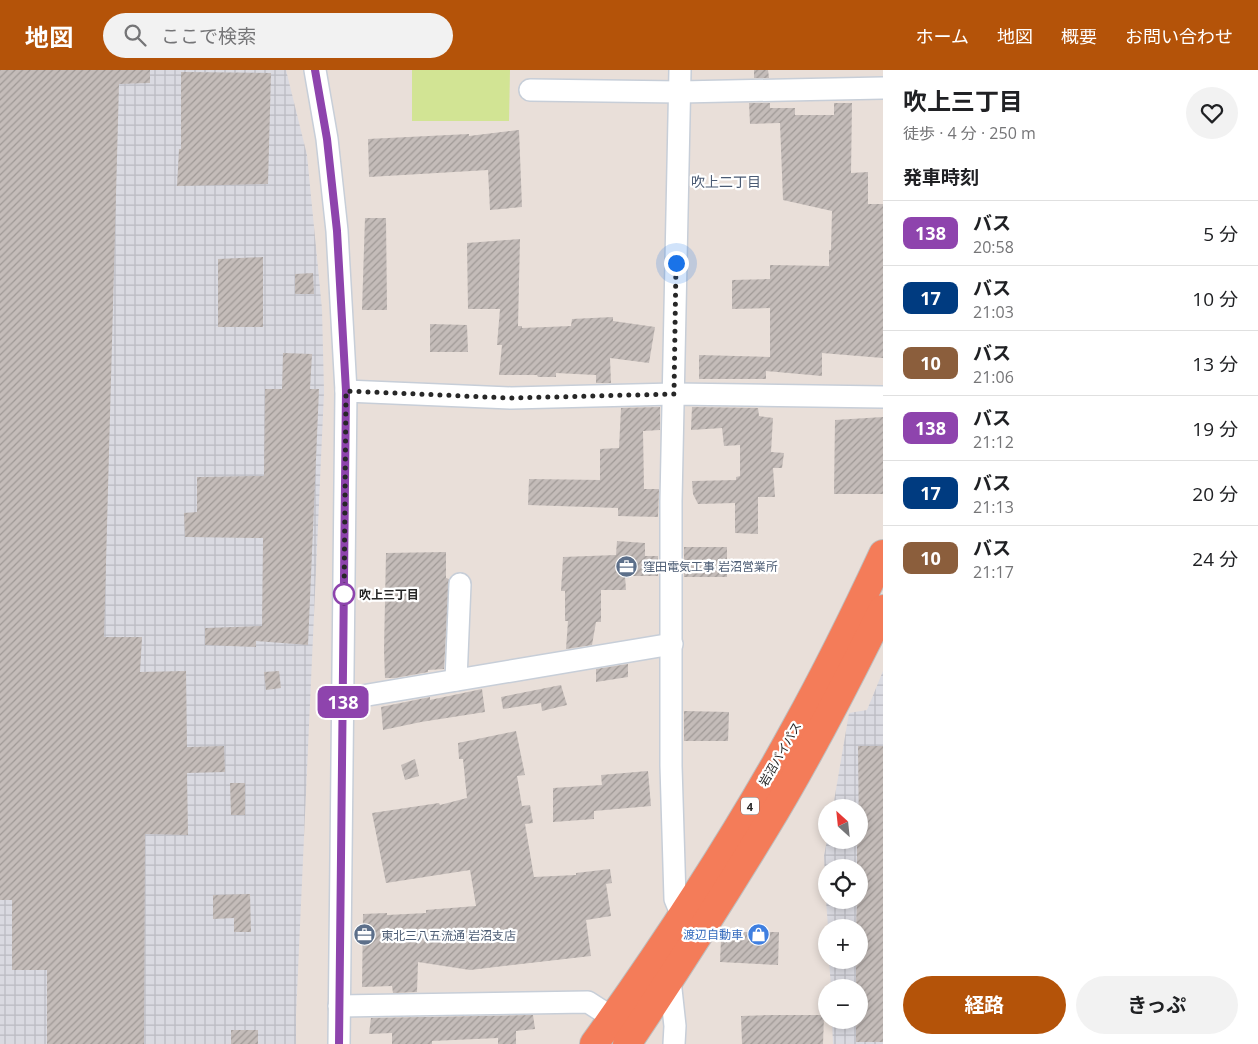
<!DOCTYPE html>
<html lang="ja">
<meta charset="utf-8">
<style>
body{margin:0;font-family:"Open Sans","Noto Sans JP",sans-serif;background:#f2f2f2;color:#202124;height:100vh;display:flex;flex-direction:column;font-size:19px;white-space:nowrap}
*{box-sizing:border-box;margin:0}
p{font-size:16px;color:#757577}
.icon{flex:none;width:28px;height:28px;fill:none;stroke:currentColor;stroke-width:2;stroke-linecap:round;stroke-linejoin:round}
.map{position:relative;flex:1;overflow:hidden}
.drawer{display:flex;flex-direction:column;background:#fff;width:375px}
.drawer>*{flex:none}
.badge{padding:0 10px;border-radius:8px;font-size:18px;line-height:32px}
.needle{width:32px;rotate:333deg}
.fabs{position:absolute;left:818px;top:729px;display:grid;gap:10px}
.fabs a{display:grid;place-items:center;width:50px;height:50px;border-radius:50%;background:#fff;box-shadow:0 2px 8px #0003;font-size:25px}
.you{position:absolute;width:25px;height:25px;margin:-12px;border:4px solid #fff;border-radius:50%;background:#1a73e8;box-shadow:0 0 0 8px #1a73e833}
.map>.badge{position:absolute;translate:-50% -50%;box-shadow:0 0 0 2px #fff}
h2{padding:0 20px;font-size:19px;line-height:45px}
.round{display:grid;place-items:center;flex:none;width:52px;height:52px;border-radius:26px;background:#f2f2f2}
.summary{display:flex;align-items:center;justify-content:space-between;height:85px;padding:0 20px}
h1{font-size:24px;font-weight:700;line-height:38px}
.button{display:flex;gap:10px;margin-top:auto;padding:10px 20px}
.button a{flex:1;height:58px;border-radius:30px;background:#b45309;color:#fff;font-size:20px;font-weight:700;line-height:58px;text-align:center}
.button a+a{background:#f2f2f2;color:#202124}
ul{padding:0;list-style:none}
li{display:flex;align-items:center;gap:15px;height:65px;padding:0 20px;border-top:1px solid #e0e0e0}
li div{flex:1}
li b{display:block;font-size:19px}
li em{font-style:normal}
li .badge{min-width:55px;font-weight:700;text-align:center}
header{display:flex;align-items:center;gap:30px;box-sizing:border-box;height:70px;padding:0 25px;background:#b45309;color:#fff}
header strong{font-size:24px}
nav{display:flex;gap:28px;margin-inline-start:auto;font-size:18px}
.search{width:350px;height:45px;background:#f2f2f2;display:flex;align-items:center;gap:12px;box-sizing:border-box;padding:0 18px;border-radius:28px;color:#757577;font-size:19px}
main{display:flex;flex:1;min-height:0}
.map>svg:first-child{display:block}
</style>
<header>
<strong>地図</strong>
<div class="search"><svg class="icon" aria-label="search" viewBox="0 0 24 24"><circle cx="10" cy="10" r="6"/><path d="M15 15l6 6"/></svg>ここで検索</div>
<nav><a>ホーム</a><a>地図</a><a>概要</a><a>お問い合わせ</a></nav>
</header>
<main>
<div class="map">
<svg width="883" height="974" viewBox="0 0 883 974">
<defs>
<pattern id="industrial-grid" width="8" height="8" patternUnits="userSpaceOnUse" patternTransform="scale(1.25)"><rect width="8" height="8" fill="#dadae1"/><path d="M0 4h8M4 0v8" fill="none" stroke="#bbbbc1"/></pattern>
<pattern id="building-hatch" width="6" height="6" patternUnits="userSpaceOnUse" patternTransform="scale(1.25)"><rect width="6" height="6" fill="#c4bcb9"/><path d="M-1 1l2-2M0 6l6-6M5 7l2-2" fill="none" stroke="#9f9996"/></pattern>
</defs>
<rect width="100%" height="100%" fill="#e9dfd9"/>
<g fill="url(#industrial-grid)">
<path d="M0,0h286l21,85 15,154 2,83 -28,623v29h-296z"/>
<path d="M883,601v373h-50l-1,-24h27v-32l-28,-1 -2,-27h30v-32l-31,-1 -2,-27h33v-32h-33v31l-2,-43 3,-16h32v-32l-26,-1 16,-94 18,-3z"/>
</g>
<path fill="#d2e494" d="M412,0h98l-1,51h-97z"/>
<g fill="url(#building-hatch)">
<path d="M0,0h150v13l-31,1 -15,553h38l-2,35 46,-1 1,76 37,-1 1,26 -38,1 1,62 -43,-1 -1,210h-97v-74h-35v-70h-12z"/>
<path d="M754,0h14l1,8h-15z"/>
<path d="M181,2l90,1 -3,111 -91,2 2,-37h2z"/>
<path d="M749,33h21v5h25v7h39v-12h18l-1,70 17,-1v32h15v154l-61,-5v23l-56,-5v8h-67v-24l71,2v-49l-38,1v-29l38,-1v-14l59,1v-16h2l1,-39 -49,-11 -3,-77 -30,1z"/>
<path d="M519,60l3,77 -32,3 -2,-40 -119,7 -1,-38 101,-5v2z"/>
<path d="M365,148h21l1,92h-25z"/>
<path d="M520,169l-2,87h4v2l49,-2 1,-7 41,-2v4l42,6 -6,36 -39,-5 1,25h-15v-8l-40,-2v4h-18l-1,-2h-38l3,-30h-5l3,-36h-32l-1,-66z"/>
<path d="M263,187v70h-45v-68z"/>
<path d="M313,203l1,21h-19v-20z"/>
<path d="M430,254l37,1 1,27h-38z"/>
<path d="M283,283l29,1 -2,35h9l-11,256 -52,-4v6l-51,-2v-17l57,-2 1,-88 -78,-1 -1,-24 13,-1v-35l67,-1 1,-87h17z"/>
<path d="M660,337v23l-17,1 1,58h15l-1,28 -40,-1v-8l-90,-3 1,-26 71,1v-31l19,-1 2,-40z"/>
<path d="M692,337l66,1 1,8 14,2 -2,34 13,1 -2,15h-9l2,29h-17v37l-23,-1v-30l-37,1 -5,-10 -1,-13 44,-1v-3l4,-1v-31l-16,1 -2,-18 -31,2z"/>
<path d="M883,347v77h-49l1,-74z"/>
<path d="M617,471l28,2v13h13v20h-33l1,14h-25v32h-5l-4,23 -26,4 2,-28h-3v-30h-4l2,-34 53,-2z"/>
<rect x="684" y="477" width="43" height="30"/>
<path d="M446,482v26l3,1 -5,90 -16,1v2l-33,6h-10l-1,-28 2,-97z"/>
<path d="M628,594v13l-32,5v-13z"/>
<path d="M279,601l2,17 -15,2 -2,-18z"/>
<path d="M561,615l6,20 -25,6 -1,-8 -38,6 -2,-12z"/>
<path d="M482,619l3,23 -64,10 -38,8 -2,-23 49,-10v3z"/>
<path d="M684,641l45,1 -1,29h-44z"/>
<path d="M516,661l9,44 -8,1 5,30 8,-1 3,18 -8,1 9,53 42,-2v-2l34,-4 2,14 -6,1 5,32 -25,4 5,36 -121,14 -52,-8 -1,30 -24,1 -1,-7 -30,1 1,-73 24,-1v2l39,-2v-3l50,-4 -6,-36 -84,13 -14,-70 67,-10 1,2 27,-7 -4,-39h-4l-1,-16z"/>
<path d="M858,676h25v296h-27v-22h3v-32h-3v-28h3v-32h-3l1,-28h2v-32h-2v-28h2z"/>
<path d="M415,689l4,17 -14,4 -4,-15z"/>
<path d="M648,701l3,35 -57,5v8l-41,3v-34l49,-3 -1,-10z"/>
<path d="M230,713h15v32h-14z"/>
<path d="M250,824l1,38h-17v-14l-21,1v-24z"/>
<path d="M733,862h46l-1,33 -58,-3 1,-22 9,1z"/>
<path d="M533,945l2,14 -19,2v13h-18v-6l-66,3v3h-40v-11l-23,1 2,-16z"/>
<path d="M770,945h54l-1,29h-81l-1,-28z"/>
<rect x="231" y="960" width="27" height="14"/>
</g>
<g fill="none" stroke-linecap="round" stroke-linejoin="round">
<defs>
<g id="minor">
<path d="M315,0l12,69 10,92 9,160 -7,653"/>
<path d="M680,0l-9,431v265l4,133 7,17"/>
<path d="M530,20l150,2 203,-4"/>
<path d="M346,321l165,7 163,-4 209,3"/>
<path d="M456,610l4,-96"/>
<path d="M344,629l328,-55"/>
<path d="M670,910l5,46 -1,18"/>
<path d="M339,936l249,-4 25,16"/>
</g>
<g id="highway">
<path d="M594,974c73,-102 142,-207 202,-317 31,-56 60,-115 87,-173"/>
<path d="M627,974c47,-70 93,-142 137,-214 44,-72 82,-146 119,-221"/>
</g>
</defs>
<use href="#minor" stroke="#c7ced8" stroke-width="24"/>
<use href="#highway" stroke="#bebebe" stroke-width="30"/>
<use href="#minor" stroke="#fff" stroke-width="21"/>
<use href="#highway" stroke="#f47c59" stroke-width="28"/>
</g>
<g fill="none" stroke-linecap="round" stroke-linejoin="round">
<defs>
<path id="line" d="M315,0l12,69 10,92 9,160 -7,653"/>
</defs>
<use href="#line" stroke="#fff" stroke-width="11"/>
<use href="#line" stroke="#8e44ad" stroke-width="8"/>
<path stroke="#272727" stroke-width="5" stroke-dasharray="0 9" d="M344,524v9l2,-212 165,7 163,-4 2,-131"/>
</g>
<defs>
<symbol id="office-disc" viewBox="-11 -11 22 22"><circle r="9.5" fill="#5c6f8a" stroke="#fff"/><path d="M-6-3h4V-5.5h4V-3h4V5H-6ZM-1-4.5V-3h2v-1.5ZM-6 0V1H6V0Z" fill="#fff"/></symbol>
<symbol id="shop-disc" viewBox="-11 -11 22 22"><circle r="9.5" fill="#3f7fe0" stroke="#fff"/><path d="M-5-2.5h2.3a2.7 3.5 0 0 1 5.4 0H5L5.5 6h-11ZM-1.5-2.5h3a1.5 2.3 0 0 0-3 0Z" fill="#fff"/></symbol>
</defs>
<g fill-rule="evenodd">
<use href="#office-disc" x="614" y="484" width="25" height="25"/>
<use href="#shop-disc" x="746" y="852" width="25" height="25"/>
<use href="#office-disc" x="352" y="852" width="25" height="25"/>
</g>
<circle fill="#fff" stroke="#8e44ad" stroke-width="2.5" cx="344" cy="524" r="10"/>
<g text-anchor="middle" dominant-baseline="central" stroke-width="4.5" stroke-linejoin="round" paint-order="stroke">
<rect fill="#fff" stroke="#686868" stroke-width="1" x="741" y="727.5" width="18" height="17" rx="4"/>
<g font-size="11" font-weight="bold" fill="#272727">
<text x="750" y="736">4</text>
</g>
<g font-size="12" fill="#4e5e75" stroke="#fff" text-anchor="start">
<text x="643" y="496">窪田電気工事 岩沼営業所</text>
<text x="381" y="865">東北三八五流通 岩沼支店</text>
</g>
<g font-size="12" font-weight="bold" fill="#272727" stroke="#fff" text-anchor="start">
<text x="359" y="524">吹上三丁目</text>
</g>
<g font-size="12" fill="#272727" stroke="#fff">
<text transform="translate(780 684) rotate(-60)">岩沼バイパス</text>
</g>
<g font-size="12" fill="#366cbe" stroke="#fff" text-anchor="end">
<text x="743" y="864">渡辺自動車</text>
</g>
<g font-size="14" fill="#4b5b74" stroke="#fff">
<text x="726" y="111">吹上二丁目</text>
</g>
</g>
</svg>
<div class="fabs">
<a><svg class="needle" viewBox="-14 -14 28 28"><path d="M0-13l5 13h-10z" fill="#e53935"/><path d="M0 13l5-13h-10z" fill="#757577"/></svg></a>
<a><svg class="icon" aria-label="locate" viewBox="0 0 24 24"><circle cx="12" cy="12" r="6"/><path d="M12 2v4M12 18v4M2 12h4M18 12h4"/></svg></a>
<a>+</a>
<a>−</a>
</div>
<div class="you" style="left:676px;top:193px"></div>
<b class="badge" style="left:343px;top:632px;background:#8e44ad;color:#fff">138</b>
</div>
<section class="drawer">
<div class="summary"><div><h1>吹上三丁目</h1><p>徒歩 · 4 分 · 250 m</p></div><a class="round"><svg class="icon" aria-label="heart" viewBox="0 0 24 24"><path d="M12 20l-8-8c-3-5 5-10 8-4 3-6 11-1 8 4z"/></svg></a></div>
<h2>発車時刻</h2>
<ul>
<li><span class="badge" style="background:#8e44ad;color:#fff">138</span><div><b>バス</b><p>20:58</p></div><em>5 分</em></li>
<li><span class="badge" style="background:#003b80;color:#fff">17</span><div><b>バス</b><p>21:03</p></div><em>10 分</em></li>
<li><span class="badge" style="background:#8b5e3c;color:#fff">10</span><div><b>バス</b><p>21:06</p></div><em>13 分</em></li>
<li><span class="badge" style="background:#8e44ad;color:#fff">138</span><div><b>バス</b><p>21:12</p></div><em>19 分</em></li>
<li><span class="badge" style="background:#003b80;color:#fff">17</span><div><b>バス</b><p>21:13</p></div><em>20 分</em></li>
<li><span class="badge" style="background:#8b5e3c;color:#fff">10</span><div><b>バス</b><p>21:17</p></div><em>24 分</em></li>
</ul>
<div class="button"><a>経路</a><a>きっぷ</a></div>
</section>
</main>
